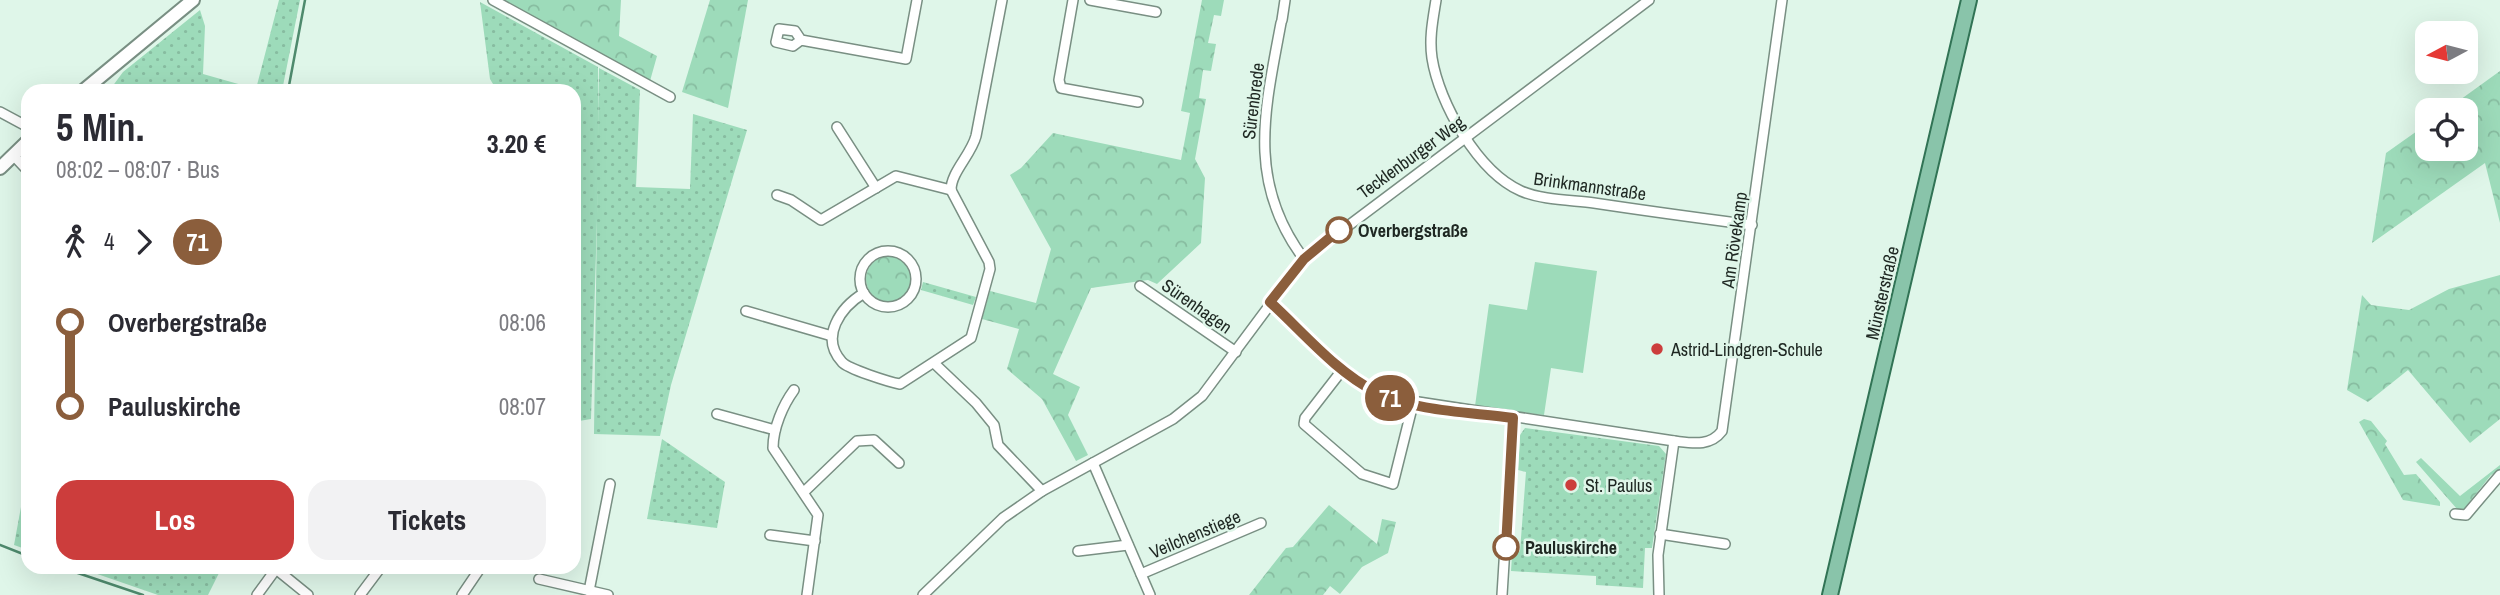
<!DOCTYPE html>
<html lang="de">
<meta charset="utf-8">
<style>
body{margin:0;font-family:"Archivo Narrow",sans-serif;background:#f2f2f3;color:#2b2b33;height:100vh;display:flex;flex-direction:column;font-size:26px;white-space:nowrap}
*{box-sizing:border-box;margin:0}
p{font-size:23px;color:#7c7c81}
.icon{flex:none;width:38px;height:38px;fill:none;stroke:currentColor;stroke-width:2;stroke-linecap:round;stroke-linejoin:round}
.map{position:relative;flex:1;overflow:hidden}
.details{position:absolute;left:21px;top:84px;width:560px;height:490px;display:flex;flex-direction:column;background:#fff;border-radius:21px;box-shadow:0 7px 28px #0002}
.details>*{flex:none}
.badge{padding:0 14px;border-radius:23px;font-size:24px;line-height:46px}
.needle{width:46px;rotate:263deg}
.fabs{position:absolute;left:2415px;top:21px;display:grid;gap:14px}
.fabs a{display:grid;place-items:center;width:63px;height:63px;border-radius:14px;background:#fff;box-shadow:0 7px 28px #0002;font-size:35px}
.map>.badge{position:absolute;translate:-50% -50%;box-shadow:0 0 0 4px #fff}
.legs{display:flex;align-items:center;gap:10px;height:77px;padding:0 35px;font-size:23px}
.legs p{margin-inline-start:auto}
.summary{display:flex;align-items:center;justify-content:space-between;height:119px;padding:0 35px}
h1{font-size:38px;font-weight:700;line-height:52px}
.primary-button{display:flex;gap:14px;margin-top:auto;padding:14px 35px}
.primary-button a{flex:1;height:80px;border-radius:21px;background:#cc3d3c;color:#fff;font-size:28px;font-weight:700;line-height:80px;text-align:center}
.primary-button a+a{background:#f2f2f3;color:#2b2b33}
ul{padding:0 35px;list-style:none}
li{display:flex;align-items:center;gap:24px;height:84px;font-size:26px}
li i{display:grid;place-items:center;width:10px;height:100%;margin:0 9px;background:currentColor}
li i::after{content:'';width:18px;height:18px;margin:-9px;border:5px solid;border-radius:50%;background:#fff}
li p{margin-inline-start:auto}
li:first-child i{background:linear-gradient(#0000 50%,currentColor 0)}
li:last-child i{background:linear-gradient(currentColor 50%,#0000 0)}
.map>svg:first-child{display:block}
</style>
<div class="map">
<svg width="2500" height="595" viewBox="0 0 2500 595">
<defs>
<pattern id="grass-dots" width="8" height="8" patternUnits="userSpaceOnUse" patternTransform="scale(1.75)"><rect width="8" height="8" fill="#9ddbba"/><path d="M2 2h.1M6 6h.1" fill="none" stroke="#87bca0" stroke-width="1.8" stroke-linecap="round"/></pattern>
<pattern id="forest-crowns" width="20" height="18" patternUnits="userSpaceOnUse" patternTransform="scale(1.75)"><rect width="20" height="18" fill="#9ddbba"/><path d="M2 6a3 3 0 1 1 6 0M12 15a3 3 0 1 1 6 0" fill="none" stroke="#87bca0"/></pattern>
</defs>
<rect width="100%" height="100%" fill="#dff6e9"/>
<g fill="url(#grass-dots)">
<path d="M279,0h21l-18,91h-173l14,-19 77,-62 5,16 -2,48 53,15z"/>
<path d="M480,2l118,65 1,86 -8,266 -12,2 -5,-5v-284l6,-2 -4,-36 -2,-3h-21l-7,-4 -50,2 -6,-10z"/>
<path d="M599,68l41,22 -4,97 54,2 3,-75 54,16 -76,255 -11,51 -66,-2z"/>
<path d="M923,282l53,15 -3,8 -52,-15z"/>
<path d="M1525,428l134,18 7,8 -14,94h-7l-2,40 -47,-3v-9l-85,-5 1,-15 8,-5 6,-79 -8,-2 2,-35z"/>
<path d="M662,439l63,43 -8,46 -70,-9z"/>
<path d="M28,469v81l-14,-5z"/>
<path d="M77,567h145l-14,28h-50z"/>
</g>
<g fill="url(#forest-crowns)">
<path d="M501,0h120l-2,36 38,20 -7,25z"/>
<path d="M710,0h38l-20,108 -46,-16z"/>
<path d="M1202,0h22l-3,16 -7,-1 -6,28 8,1 -5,27 -8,-1 -4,28 7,1 -11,60 10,19 -4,65 -44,41 -9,-4 -57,8 -38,86 27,13 -12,28 20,40 -12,6 -34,-62 -35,-30 12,-40 -37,-10 8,-28 46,12 15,-54 -41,-74 11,-7 32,-35 128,27 9,-47 -9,-2z"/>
<path d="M2500,71v152l-15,-60 -113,80 14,-90 41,-29v25h39v-39h-20z"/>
<circle cx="889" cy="279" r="23"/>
<path d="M2500,275v144l-30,24 -62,-73 -40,32 -21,-12 15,-95 9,10 38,5 40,-21z"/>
<path d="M2364,419l7,2 16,20 -2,3 19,31 12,-1 24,28v4l-37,-6 -44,-78z"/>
<path d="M2421,458l39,38 40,-31v5l-9,5 -28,35 -6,-1 -41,-47z"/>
<path d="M1329,505l48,39 5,-25 14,3 -8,31 -26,14 -22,27 -10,-8 -7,9h-74l37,-47 7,-1z"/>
</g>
<path fill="#9ddbba" d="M1535,262l62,9 -14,102 -32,-5 -7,47 -69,-9 14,-102 38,6z"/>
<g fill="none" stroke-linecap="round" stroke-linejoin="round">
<g stroke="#4e8a6d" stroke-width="2.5">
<path d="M288,91l17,-91"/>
<path d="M0,545l28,11"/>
<path d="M60,567l83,28"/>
</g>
<defs>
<g id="street">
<path d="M493,0l177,97"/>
<path d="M1073,0l-14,80 2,8 77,14"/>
<path d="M1090,0l66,12"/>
<path d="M1436,0c-3,19 -7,38 -4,58 7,45 46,114 89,133 21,9 50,9 73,12 53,8 105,15 158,22"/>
<path d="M1282,20l3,-20"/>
<path d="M1281,23c-16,86 -35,159 23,236"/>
<path d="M801,40l-6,-9 -16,-2 -3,13 17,4 8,-6 105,19 11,-59"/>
<path d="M0,112l28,15"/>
<path d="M837,127l39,61"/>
<path d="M13,155l15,16"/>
<path d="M951,190c0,-18 20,-35 25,-54l26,-136"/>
<path d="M777,195l14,5 30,20 75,-44 55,14"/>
<circle cx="888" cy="279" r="28"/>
<path d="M1140,286l96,66"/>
<path d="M864,293c-23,14 -45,44 -22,69 6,7 47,20 58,22l71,-46 19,-69 -1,-7 -38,-72"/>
<path d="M1270,302c38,34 74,78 122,96l282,43c18,2 36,6 48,-10l60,-431"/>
<path d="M746,311l86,25"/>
<path d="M935,364l41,39 18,22 4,20 44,46"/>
<path d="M1343,369l-38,49 -1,6 58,50 31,10 20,-80"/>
<path d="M794,390c-11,15 -21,38 -21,58l45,67 -11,80"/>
<path d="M717,414l58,16"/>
<path d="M1093,463l57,132"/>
<path d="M805,491l52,-50 17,-1 25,23"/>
<path d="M2455,514l11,1 34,-40"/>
<path d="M1660,534l65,10"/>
<path d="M770,535l45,6"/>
<path d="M1078,551l50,-6"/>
<path d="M277,567l-1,2 32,26"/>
<path d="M1141,574l120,-51"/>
<path d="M539,579l69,16"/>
<path d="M589,591l21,-107"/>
<path d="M257,595l19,-26"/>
<path d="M360,595l21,-28"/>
<path d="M462,595l19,-28"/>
<path d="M923,595l80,-77 39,-27 131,-72 29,-23 102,-137 345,-259"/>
<path d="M1502,595l11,-177"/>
<path d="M1659,595l-1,-40 16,-114"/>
</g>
<g id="secondary">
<path d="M83,91l110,-91"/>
<path d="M0,168l28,-27"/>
</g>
<path id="primary" d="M1830,595l139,-595"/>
</defs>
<use href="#street" stroke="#798f83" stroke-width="12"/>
<use href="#secondary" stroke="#798f83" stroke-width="16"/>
<use href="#primary" stroke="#317355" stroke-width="18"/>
<use href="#street" stroke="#fff" stroke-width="9"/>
<use href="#secondary" stroke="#fff" stroke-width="12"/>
<use href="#primary" stroke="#89c4aa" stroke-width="14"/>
</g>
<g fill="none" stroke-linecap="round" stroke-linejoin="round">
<defs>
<path id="line-1" d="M1339,230l-35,29 -34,43c33,30 66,70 106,90 40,20 94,20 137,26l-7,129"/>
</defs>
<use href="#line-1" stroke="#fff" stroke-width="16"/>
<use href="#line-1" stroke="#8b5e3c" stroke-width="10"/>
</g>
<g fill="#fff" stroke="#8b5e3c" stroke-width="3.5">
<circle cx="1339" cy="230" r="12"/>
<circle cx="1506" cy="547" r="12"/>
</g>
<g fill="#cc3d3c" stroke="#dff6e9" stroke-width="2.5">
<circle cx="1657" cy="349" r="7"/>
<circle cx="1571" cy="485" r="7"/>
</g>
<g text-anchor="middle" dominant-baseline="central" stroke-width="5" stroke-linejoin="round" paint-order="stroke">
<g font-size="18" fill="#1e2722" stroke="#dff6e9">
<text transform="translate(1253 101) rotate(-83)">Sürenbrede</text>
<text transform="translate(1411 157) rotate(-36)">Tecklenburger Weg</text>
<text transform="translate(1590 186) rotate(8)">Brinkmannstraße</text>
<text transform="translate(1734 240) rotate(-82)">Am Rövekamp</text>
<text transform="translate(1882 293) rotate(-77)">Münsterstraße</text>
<text transform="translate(1197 306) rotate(35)">Sürenhagen</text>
<text transform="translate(1195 534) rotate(-23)">Veilchenstiege</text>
</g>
<g font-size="18" font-weight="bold" fill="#1e2722" stroke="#dff6e9" text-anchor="start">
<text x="1358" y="230">Overbergstraße</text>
<text x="1525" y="547">Pauluskirche</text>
</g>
<g font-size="18" fill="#1e2722" stroke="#dff6e9" text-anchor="start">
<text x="1671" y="349">Astrid-Lindgren-Schule</text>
<text x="1585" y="485">St. Paulus</text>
</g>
</g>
</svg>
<div class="fabs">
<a><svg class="needle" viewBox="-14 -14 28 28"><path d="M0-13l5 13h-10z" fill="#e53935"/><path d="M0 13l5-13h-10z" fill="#7c7c81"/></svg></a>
<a><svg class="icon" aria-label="locate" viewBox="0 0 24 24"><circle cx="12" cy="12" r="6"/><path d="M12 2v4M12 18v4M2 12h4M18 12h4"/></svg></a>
</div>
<b class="badge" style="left:1390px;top:398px;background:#8b5e3c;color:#fff">71</b>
<section class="details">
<div class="summary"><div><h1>5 Min.</h1><p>08:02 – 08:07 · Bus</p></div><b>3.20 €</b></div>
<div class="legs"><svg class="icon" aria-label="walk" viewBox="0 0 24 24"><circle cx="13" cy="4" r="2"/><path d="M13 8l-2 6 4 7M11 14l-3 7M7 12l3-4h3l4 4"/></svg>4<svg class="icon" aria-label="forward" viewBox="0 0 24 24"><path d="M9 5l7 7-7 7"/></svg><b class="badge" style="background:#8b5e3c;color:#fff">71</b></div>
<ul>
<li><i style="color:#8b5e3c"></i><b>Overbergstraße</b><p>08:06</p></li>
<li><i style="color:#8b5e3c"></i><b>Pauluskirche</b><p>08:07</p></li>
</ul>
<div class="primary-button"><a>Los</a><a>Tickets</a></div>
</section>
</div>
